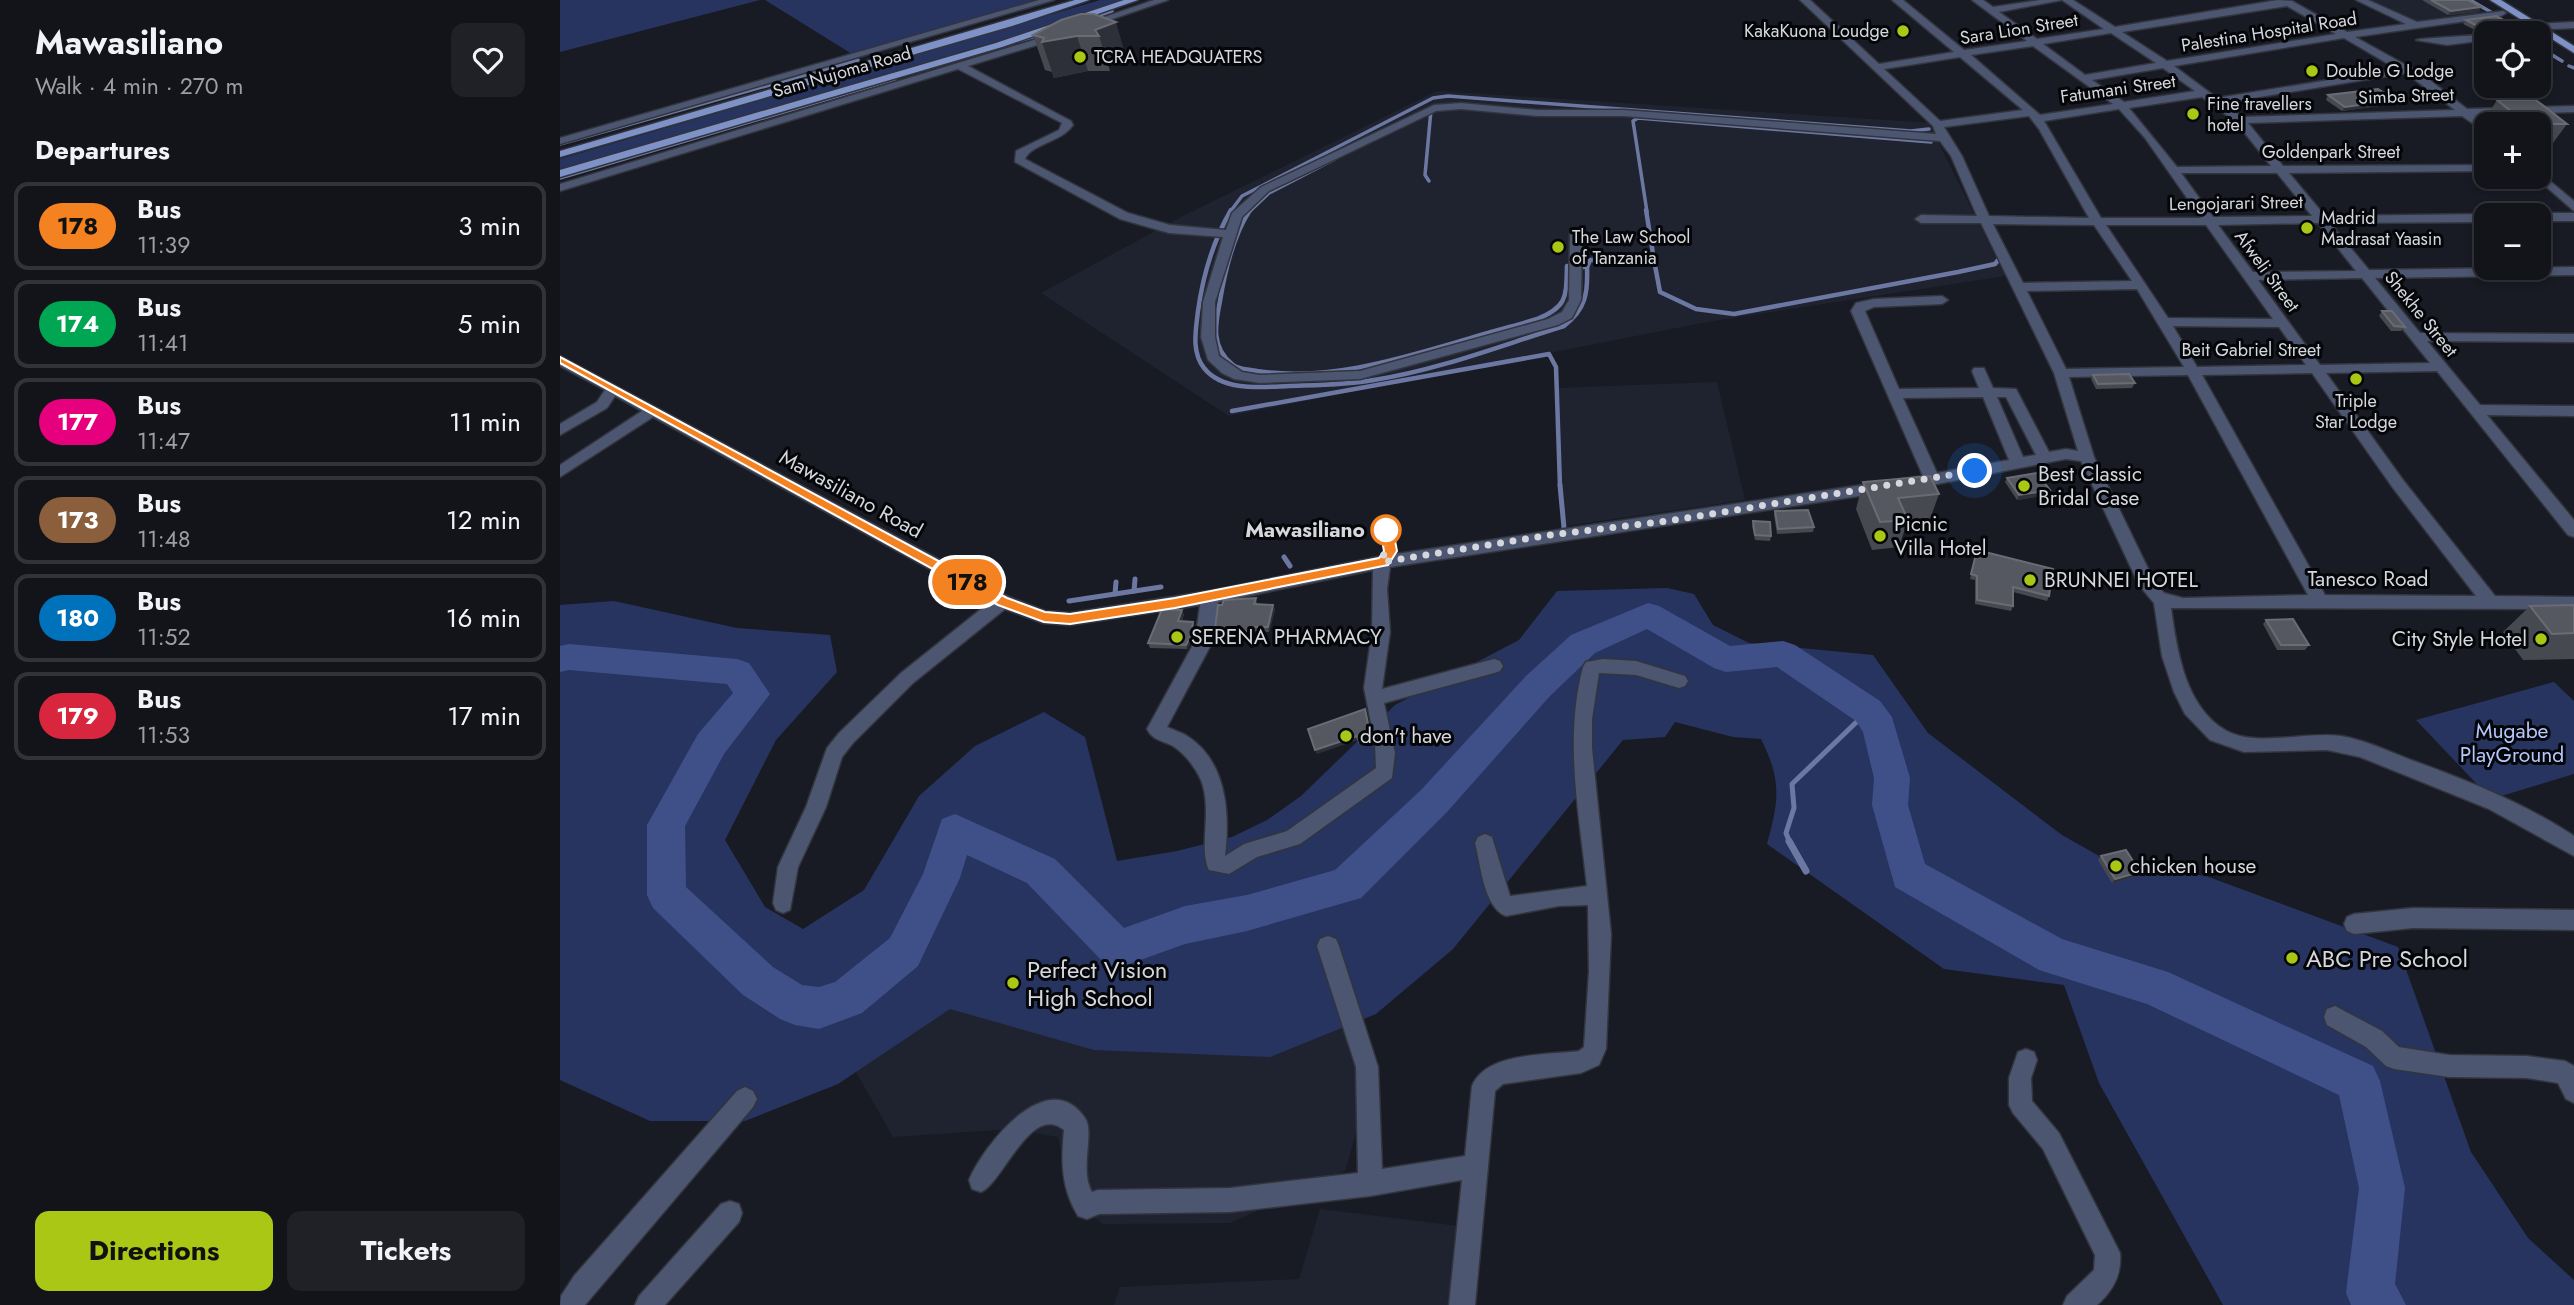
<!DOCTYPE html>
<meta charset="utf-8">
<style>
body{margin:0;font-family:Jost,sans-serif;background:#1f2127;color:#f1f3f6;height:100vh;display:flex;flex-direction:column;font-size:26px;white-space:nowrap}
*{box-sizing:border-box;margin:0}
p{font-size:23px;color:#9c9ea2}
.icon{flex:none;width:38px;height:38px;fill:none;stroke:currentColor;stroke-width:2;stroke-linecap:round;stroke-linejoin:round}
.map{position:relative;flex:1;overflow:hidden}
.details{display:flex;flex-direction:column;background:#12141a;width:560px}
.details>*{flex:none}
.badge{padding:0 14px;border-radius:23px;font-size:24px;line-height:46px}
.controls{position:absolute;left:1914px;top:21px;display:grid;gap:14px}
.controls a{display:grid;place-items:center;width:77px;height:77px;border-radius:14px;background:#12141a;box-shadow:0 4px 10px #0003,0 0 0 2px #313339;font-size:35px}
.you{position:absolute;width:35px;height:35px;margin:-18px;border:5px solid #fff;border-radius:50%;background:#1a73e8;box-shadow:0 0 0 10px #1a73e833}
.map>.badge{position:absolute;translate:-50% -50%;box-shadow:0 0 0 4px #fff}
h2{padding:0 35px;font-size:26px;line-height:63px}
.round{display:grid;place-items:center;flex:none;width:74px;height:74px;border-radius:14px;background:#1f2127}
.overview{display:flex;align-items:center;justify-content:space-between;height:119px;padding:0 35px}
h1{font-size:33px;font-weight:700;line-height:52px}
.primary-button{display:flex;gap:14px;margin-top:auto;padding:14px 35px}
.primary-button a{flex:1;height:80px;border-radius:14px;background:#abc716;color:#111;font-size:28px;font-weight:700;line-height:80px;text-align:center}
.primary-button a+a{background:#1f2127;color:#f1f3f6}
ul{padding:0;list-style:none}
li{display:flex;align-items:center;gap:21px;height:88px;margin:0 14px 10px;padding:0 21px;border:4px solid #313339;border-radius:14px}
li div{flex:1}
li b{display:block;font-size:26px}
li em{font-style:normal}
li .badge{min-width:77px;font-weight:700;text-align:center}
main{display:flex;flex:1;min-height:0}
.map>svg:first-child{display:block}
</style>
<main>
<section class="details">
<div class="overview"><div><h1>Mawasiliano</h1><p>Walk · 4 min · 270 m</p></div><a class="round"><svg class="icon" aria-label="heart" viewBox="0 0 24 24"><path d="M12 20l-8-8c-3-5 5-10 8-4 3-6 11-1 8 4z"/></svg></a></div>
<h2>Departures</h2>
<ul>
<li><span class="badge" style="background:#f58220;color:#111">178</span><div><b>Bus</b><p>11:39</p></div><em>3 min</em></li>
<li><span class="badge" style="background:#00a651;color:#fff">174</span><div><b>Bus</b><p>11:41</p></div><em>5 min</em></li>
<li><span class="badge" style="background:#e6007e;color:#fff">177</span><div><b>Bus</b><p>11:47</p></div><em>11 min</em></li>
<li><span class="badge" style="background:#8b5e3c;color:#fff">173</span><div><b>Bus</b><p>11:48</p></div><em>12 min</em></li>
<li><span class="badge" style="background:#0072bc;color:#fff">180</span><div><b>Bus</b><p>11:52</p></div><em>16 min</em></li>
<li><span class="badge" style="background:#d7263d;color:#fff">179</span><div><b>Bus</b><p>11:53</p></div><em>17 min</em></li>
</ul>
<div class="primary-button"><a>Directions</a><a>Tickets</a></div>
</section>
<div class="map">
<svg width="2014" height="1305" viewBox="0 0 2014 1305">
<rect width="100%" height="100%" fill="#181b23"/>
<g fill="#1f2330">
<path d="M1808,0h97l19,12 -72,11z"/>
<path d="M877,91l495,32 8,23 65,130 -298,46 -478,94 -188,-123 142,-77z"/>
<path d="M1157,382l28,118 -180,26 -8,-138z"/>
<path d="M757,923l49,176 -21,72 -115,52 -127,1 -31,-24 -14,-63 -46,-8 -119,8 -41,-72 54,-62z"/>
<path d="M760,1209l147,18 -10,78h-343l6,-18 179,-8z"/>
</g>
<g fill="#273460">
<path d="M0,0h200l-200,52z"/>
<path d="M205,0h270l-183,54z"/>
<path d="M540,0h22l-90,31 -472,139v-11z"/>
<path d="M1107,588l27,6 19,31 36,18 124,12 55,78 134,102 46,26 98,15 192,71 73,205 57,86 46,42v25h-351l-124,-222 -35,-98 -120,-16 -177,-125c12,-44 15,-63 -6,-105l-28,-2 -58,-15 -10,15 -42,3 -170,209 -77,65 -106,43 -176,-7 -144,-41 -112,75 -93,37h-95l-90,-41v-475l54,-4 123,27 93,7 7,37 -61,68 -51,100 40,67 38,22 61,-39 55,-94 56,-50 69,-34 41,25 32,124 60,-10 55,-14 35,-17 34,-24 94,-91 124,-65 38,-49z"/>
<path d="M1994,682l20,19v73l-83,25 -75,-79z"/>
</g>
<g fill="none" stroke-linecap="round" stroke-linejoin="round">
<g stroke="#6c78a2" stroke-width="3.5">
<path d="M1910,0l26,15"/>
<path d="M531,18l21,-7"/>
<path d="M451,43l28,-8"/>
<path d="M1979,47l23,14"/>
<path d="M2009,66l5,2"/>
<path d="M0,144l298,-84"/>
<path d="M0,178l335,-99"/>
<path d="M869,181l-4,-6 6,-65"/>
<path d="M670,212l12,-16 191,-98 15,-2 463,35 18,-2"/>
<path d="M689,212l20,-19 66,-34"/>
<path d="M1087,212l-14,-91 5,-3 293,24"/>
</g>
<g stroke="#6c78a2" stroke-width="4.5">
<path d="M671,210c-18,31 -28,65 -33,101 -2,18 -7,41 6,57 19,24 58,19 85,18 29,-1 57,-1 85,-6 65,-10 128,-35 190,-54 22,-17 24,-33 23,-59"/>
<path d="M690,210c-17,26 -25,60 -30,91 -5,24 -9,46 12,63 6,6 17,5 25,7 72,11 146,-13 214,-33 22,-7 44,-12 66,-19 31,-12 29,-23 30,-53l20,1 3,-7h64l6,32 36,17 38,5 224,-42 37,-8 4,-5"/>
<path d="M1086,210l8,50"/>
<path d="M672,411l317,-57 7,13 4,119"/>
</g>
<g stroke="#6c78a2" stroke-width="5">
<path d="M1000,485l4,43"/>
<path d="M724,557l6,9"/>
<path d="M574,591l1,-12"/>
<path d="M555,594l1,-12"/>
<path d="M509,601l92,-14"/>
<path d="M1230,843l-4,-10 8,-25 -2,-24 76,-73"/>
</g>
<path stroke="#6c78a2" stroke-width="7" d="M1229,841l17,30"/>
<path fill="#3f5089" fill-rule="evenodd" d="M1088,603l11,3 71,40 53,-5 12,4 85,56 12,16 18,61 -2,27 17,59 137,75 106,33 205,94 7,15 25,107 -10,96 11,21h-55l-5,-12 13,-105 -20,-93 -192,-91 -108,-34 -144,-83 -23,-82 2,-27 -11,-46 -7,-11 -79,-54 -51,5 -12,-4 -67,-39 -52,24 -45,43 -103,116 -86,86 -114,33 -62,13 -67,24 -14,-5 -77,-80 -60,-28 -7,23 -42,88 -56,47 -43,16 -24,-4 -15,-6 -37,-24 -90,-87 -6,-13v-70l51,-91 35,-41 -6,-9 -158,-14 -9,2v-26l9,-2 168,15 12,4 21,31 -46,60 -39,72 1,61 87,80 29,18 17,2 16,-5 55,-44 33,-64 19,-55 13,-5 100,45 69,69 61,-22 62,-11 88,-25 86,-80 105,-114 45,-41z"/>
<defs>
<g id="minor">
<path d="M479,0h15l-494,144v-6z"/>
<path d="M594,0h14l-82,28 -8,-2z"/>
<path d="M1240,0h10l69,64 75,-12 -62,-52h11l61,50 63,-9 -55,-41h11l10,7 47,-7h33l42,27 163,-27 14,1 55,31 59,-8 -50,-24h12l49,22 87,-11 2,2 -5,3 -146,21 67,37 45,35 107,-3v6l-99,3 12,10v8l-25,-17 -214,7 35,43 204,-1v6l-198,2 36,43 162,-2 3,1h-3v7l-157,1 39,47 205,-3v8l-199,3 45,55 154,1v8l-147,-1 53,64 94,1v10l-87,-1 87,105v17l-6,-2 -131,-164 -111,2 77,107 92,116 79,1v12l-403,-1c6,43 14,98 54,122 30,18 81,1 116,6 24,4 47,15 70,24 56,20 113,43 163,76v20l-85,-47 -129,-52 -33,-7 -83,2 -34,-12 -25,-26 -11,-22 -12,-36 -8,-53 -15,-18 -58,-124 -15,-2 -134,26 -542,82 -3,22 3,43 -8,57 112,-30 6,2 3,5 -3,5 -6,2 -110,30 11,50 -3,25 -92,66 -43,13 -28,17 -20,-4c-11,-23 4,-59 -8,-90 -6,-13 -16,-26 -28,-34 -10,-5 -21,-6 -26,-17l48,-88 5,-36 -130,20 -27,-2 -38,-14 -92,74 -60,60 -11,14 -16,50 -28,60 -8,43 -7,3 -7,-3 -3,-7 5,-36 28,-60 21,-59 12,-15 62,-60 89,-71 -337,-185 -93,60v-12l82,-54 -27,-15 -8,12 -47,27v-11l37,-22 8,-12 -45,-24v-10l449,241 36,14 25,2 140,-22 173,-35 540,-80 -72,-165 5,-8 18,-4 68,-3 6,4 -6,4 -68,3 -9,4 34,78 80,-1 -7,-17 2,-3h10l9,20 23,1 33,63 17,-3 12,2 -24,-78 -73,-150h-60l-6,-4 6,-4 56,1 -26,-60 -11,-15 -316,-25h-86l-77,-7 -25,2 -167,80 -27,26 -27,85v35l4,19 23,16 18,3 100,-4 188,-52 14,-7 7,-12 1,-67 6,-4 6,4 -1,67 -9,18 -14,7 -198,54 -100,4 -26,-4 -12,-6 -14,-13 -7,-23 2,-35 20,-65 -54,-4 -49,-14 -105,-57 1,-11 43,-21 3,-7 -104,-54 -398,122v-7l497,-151 5,3 -2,2 -92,28 103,55 2,4c-11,17 -42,19 -48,34l103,54 42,12 56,5 6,-17 29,-26 173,-82 27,-2 77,7h86l312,24 -3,-8zM1502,0l42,29 -67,10 -38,-27zM1727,6l49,28 -169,27 -45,-29zM1551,33l45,30 -71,12 -42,-31zM1784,38l53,31 -180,29 -43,-32zM1473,46l80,58 -73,11 -69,-60zM1400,57l63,53 -83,11 -56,-52zM1603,68l32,23 -71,11 -32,-22zM1846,73l49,37 -213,7 -19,-14zM1642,97l34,25 35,44 -94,1 -48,-59zM1559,109l26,29 56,80h-100l-57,-97zM1469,116l10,13 50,89 -100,-2 -27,-60 -18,-29zM1621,173h96l35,43 -99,1zM1758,223l38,48 -103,1 -35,-47zM1433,224l101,1 38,56 -109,2zM1546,225h100l67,94 -105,-1zM1802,278l68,85 -110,2 -62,-85zM1577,289l47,78 -118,2 -39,-78zM1613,326l106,1 27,38 -109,2zM1752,373l81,115 83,108 -151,-1 -123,-220zM1628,375l120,220 -125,3 -19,-5 -9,-10 -61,-126 -25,-80zM1423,397l26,63 -72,13 -34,-75zM1437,397h9l30,58 -13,2zM813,570l-1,62 -8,56 11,55 1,25 -89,63 -43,13 -19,12c5,-42 2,-95 -38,-120 -6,-4 -14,-6 -20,-9l46,-86 5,-39z"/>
<path d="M2014,22v6l-37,2 -5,-3 5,-3z"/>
<path d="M1927,34v6l-40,5 -31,-5c4,-2 59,-4 71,-6z"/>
<path d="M1979,172l35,29v10l-39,-34h4z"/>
<path d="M1979,213h35v8h-35v-6h-5z"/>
<path d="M1043,659l33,2 49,15 3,5 -3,5 -6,2 -43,-13 -37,-2 -7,46v29l19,186 -5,115 -7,16 -18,8 -78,11 -8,7 -20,214h-26l13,-125 -92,16 -140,16 -131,2 -12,5 -9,-3c-17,-28 -17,-54 -14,-86 -33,-28 -61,53 -83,62l-9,-3 -3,-9c14,-34 79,-117 116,-62 10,14 -6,52 7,74l6,-2 132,-2 128,-15 -2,-106 -39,-121 3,-7 8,-3 8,3 3,7 39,121 4,102 83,-13 7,-70c14,-34 75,-31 107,-35l5,-4 5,-75 -1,-67 -29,1 -53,10c-23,-9 -25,-52 -31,-73l3,-6 7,-3 7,3 18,59 77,-10c-8,-73 -23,-147 -4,-219l3,-5z"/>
<path d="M1853,908l161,2v20l-161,-2 -59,6 -7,-3 -3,-7 3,-7 7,-3z"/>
<path d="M1775,1006l47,25 17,16 50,8 78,1 38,5 9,5v37l-8,-4 -8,-16 -31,-5 -78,-1 -55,-8 -8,-3 -20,-19 -39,-22 -3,-8 3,-8z"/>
<path d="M1466,1049l8,3 3,8 -6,18 1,23 27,32 61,120c2,22 -7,38 -23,52h-34l4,-9 27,-26 1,-15 -52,-106 -30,-36 -4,-8v-27l9,-26z"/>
<path d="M185,1087l8,4 4,8 -4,8 -168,198h-25l1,-9 13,-20 163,-185z"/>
<path d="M170,1201l9,3 3,9 -3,9 -74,83h-30l4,-9 82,-92z"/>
</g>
<g id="major">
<path d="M515,0h14l-77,26 -452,131v-6z"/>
<path d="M564,0h14l-136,47 -442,130v-7l436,-127z"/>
<path d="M1930,0h11l73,46v7z"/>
</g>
</defs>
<use href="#minor" stroke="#32353d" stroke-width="3"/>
<use href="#major" stroke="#32353d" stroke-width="3"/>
<use href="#minor" fill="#4d5670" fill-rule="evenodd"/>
<use href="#major" fill="#7f92c7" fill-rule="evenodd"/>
</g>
<g fill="#464950">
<path d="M1862,0h46l11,12 -31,3z"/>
<path d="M521,14l45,43 -18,7 2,7h-22l-34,7 -2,-6 -7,-2 -12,-35z"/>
<path d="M1906,20l43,3 -2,4 -30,4 -14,-7z"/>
<path d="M1768,95l69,5 -3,4 -52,7 -16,-11z"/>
<path d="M1937,100l70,24 -14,19h-14v-19h-49l-5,-5z"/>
<path d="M1822,311l23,16 -4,4h-10l-12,-15z"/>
<path d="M1533,375l42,8 -3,5 -36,1 -5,-10z"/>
<path d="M1447,478l43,12 -3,5 -30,5 -12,-18z"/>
<path d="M1303,482l76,12 -10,28 -22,1 -8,24 -27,3 -16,-41z"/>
<path d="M1215,511l39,16 -1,5 -36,2 -3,-19z"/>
<path d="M1193,521l18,15 -1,5 -15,-1 -3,-14z"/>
<path d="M1417,550l72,46 -2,5 -34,-9v14l-2,5 -36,-7v-24l-5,-1z"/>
<path d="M696,598l1,6 18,5 -6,23 -17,-1 -2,5 -33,-3 -2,-4 7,-24z"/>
<path d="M2014,605v54l-51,1 -20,-28 27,-26z"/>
<path d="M624,614l-2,7 11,1 1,5 -2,13 -5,9 -37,-1 -2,-5z"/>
<path d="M1706,620l43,25 -4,5h-28l-14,-26z"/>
<path d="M1541,856l39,16 -3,4 -25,7 -14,-23z"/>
</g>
<g fill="#2d3038">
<path d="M1921,7l-2,5 -31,3 3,-4z"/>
<path d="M556,22l10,35 -18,7 -9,-28 -4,-6z"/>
<path d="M1949,23l-2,4 -30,4 2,-4z"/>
<path d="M517,36l11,35 -34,7 -12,-36z"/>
<path d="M1837,100l-3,4 -52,7 3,-4z"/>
<path d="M1490,490l-3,5 -30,5 2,-5z"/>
<path d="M713,605l2,4 -6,23 -1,-5z"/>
<path d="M622,610l2,4 -4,11 -2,-4z"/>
<path d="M633,622l1,5 -2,13 -5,9 -1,-4z"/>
<path d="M805,709l7,33 -12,4 -1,-4z"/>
<path d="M797,736l1,4 -41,14 -2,-4z"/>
<path d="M1580,872l-3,4 -25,7 3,-4z"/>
</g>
<g fill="#555860" stroke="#696c73" stroke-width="2">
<path d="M1871,0h37l13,7 -30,4z"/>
<path d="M521,14h13l22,8 -21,8 4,6h-22l-35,6 2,-4 -11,-3 28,-15z"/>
<path d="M1936,16l13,7 -30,4 -13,-7z"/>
<path d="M1818,89l19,11 -52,7 -17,-12z"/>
<path d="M1937,100h39l31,24h-40z"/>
<path d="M1822,311h10l13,16 -11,-1z"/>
<path d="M1569,374l6,9 -37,1 -5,-9z"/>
<path d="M1477,473l13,17 -31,5 -12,-17z"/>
<path d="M1370,476l9,18 -41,4 10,22 -28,2 -17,-40z"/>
<path d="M1248,510l6,17 -36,2 -3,-18z"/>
<path d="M1193,521l17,1 1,14 -16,-1z"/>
<path d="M1417,550l76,19 -4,27 -36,-9v19l-36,-6v-24l-6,-2z"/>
<path d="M696,598l-2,6 19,1 -5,22h-18l-2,5 -33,-3 3,-24h4l2,-5z"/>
<path d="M2014,605v28l-22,1 -22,-28z"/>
<path d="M602,609l20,1 -4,11 15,1 -2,14 -5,9 -38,-2z"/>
<path d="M1733,619l16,26h-28l-15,-25z"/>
<path d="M805,709l6,29 -12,4 -2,-6 -42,14 -7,-21z"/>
<path d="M1566,850l14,22 -25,7 -14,-23z"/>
</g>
<path fill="#f58220" stroke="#fff" stroke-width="2" d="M0,357l447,241 38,14 25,2 105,-16 204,-40 5,-7 -4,-21 6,-4 7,4 4,21 -9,14 -5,1 -208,42 -105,16 -26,-2 -46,-17 -438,-242z"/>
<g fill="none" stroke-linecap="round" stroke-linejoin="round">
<path stroke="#d5d7dc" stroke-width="7" stroke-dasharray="0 12.6" d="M826,530l-3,32 167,-27 118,-14 307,-50"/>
</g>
<g fill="#abc716" stroke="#050609" stroke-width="2.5">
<circle cx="1343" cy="31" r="7"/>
<circle cx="520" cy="57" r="7"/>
<circle cx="1752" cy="71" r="7"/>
<circle cx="1633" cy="114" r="7"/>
<circle cx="1747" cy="228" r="7"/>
<circle cx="998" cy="247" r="7"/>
<circle cx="1796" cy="379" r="7"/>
<circle cx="1464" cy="486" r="7"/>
<circle cx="1320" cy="536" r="7"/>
<circle cx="1470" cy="580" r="7"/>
<circle cx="617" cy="637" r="7"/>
<circle cx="1981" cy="639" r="7"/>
<circle cx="786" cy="736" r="7"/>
<circle cx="1556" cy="866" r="7"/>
<circle cx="1732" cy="958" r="7"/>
<circle cx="453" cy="983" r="7"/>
</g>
<circle fill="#fff" stroke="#f58220" stroke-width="3.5" cx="826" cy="530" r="14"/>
<g text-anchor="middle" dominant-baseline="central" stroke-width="6" stroke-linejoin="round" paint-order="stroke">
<g font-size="18" fill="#d5d7dc" stroke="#050609">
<text transform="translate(1459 29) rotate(-9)">Sara Lion Street</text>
<text transform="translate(1709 32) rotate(-9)">Palestina Hospital Road</text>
<text transform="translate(282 72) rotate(-16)">Sam Nujoma Road</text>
<text transform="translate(1558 89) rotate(-8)">Fatumani Street</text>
<text transform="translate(1846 96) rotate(-2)">Simba Street</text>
<text x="1771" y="152">Goldenpark Street</text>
<text transform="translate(1676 203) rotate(-1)">Lengojarari Street</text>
<text transform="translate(1707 271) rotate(54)">Afweli Street</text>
<text transform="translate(1861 314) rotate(51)">Shekhe Street</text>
<text x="1691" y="350">Beit Gabriel Street</text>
</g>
<g font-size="18" fill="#d5d7dc" stroke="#050609" text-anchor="start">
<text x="1329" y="31" text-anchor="end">KakaKuona Loudge</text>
<text x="534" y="57">TCRA HEADQUATERS</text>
<text x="1766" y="71">Double G Lodge</text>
<text x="1647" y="104">Fine travellers<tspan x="1647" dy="21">hotel</tspan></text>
<text x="1761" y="218">Madrid<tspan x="1761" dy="21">Madrasat Yaasin</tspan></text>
<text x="1012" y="237">The Law School<tspan x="1012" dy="21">of Tanzania</tspan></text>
<text x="1796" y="401" text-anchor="middle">Triple<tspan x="1796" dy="21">Star Lodge</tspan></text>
</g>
<g font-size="21" fill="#d5d7dc" stroke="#050609" text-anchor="start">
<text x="1478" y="474">Best Classic<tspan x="1478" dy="24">Bridal Case</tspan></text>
<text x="1334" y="524">Picnic<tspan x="1334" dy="24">Villa Hotel</tspan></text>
<text x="1484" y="580">BRUNNEI HOTEL</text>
<text x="631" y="637">SERENA PHARMACY</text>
<text x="1967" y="639" text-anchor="end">City Style Hotel</text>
<text x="800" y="736">don't have</text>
<text x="1570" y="866">chicken house</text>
</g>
<g font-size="21" fill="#d5d7dc" stroke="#050609">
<text transform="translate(291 494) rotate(29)">Mawasiliano Road</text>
<text x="1808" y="579">Tanesco Road</text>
</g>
<g font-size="21" font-weight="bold" fill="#d5d7dc" stroke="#050609" text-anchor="end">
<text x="805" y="530">Mawasiliano</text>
</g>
<g font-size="21" fill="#b4c6fa" stroke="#050609">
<text x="1952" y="731">Mugabe<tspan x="1952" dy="24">PlayGround</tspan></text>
</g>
<g font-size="24" fill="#d5d7dc" stroke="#050609" text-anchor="start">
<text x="1746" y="958">ABC Pre School</text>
<text x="467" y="969">Perfect Vision<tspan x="467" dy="28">High School</tspan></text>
</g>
</g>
</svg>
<div class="controls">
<a><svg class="icon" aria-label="locate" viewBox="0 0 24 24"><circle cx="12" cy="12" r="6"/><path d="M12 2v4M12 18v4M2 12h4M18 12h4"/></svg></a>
<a>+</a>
<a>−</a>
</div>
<div class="you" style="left:1415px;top:471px"></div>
<b class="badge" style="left:407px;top:582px;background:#f58220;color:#111">178</b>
</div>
</main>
